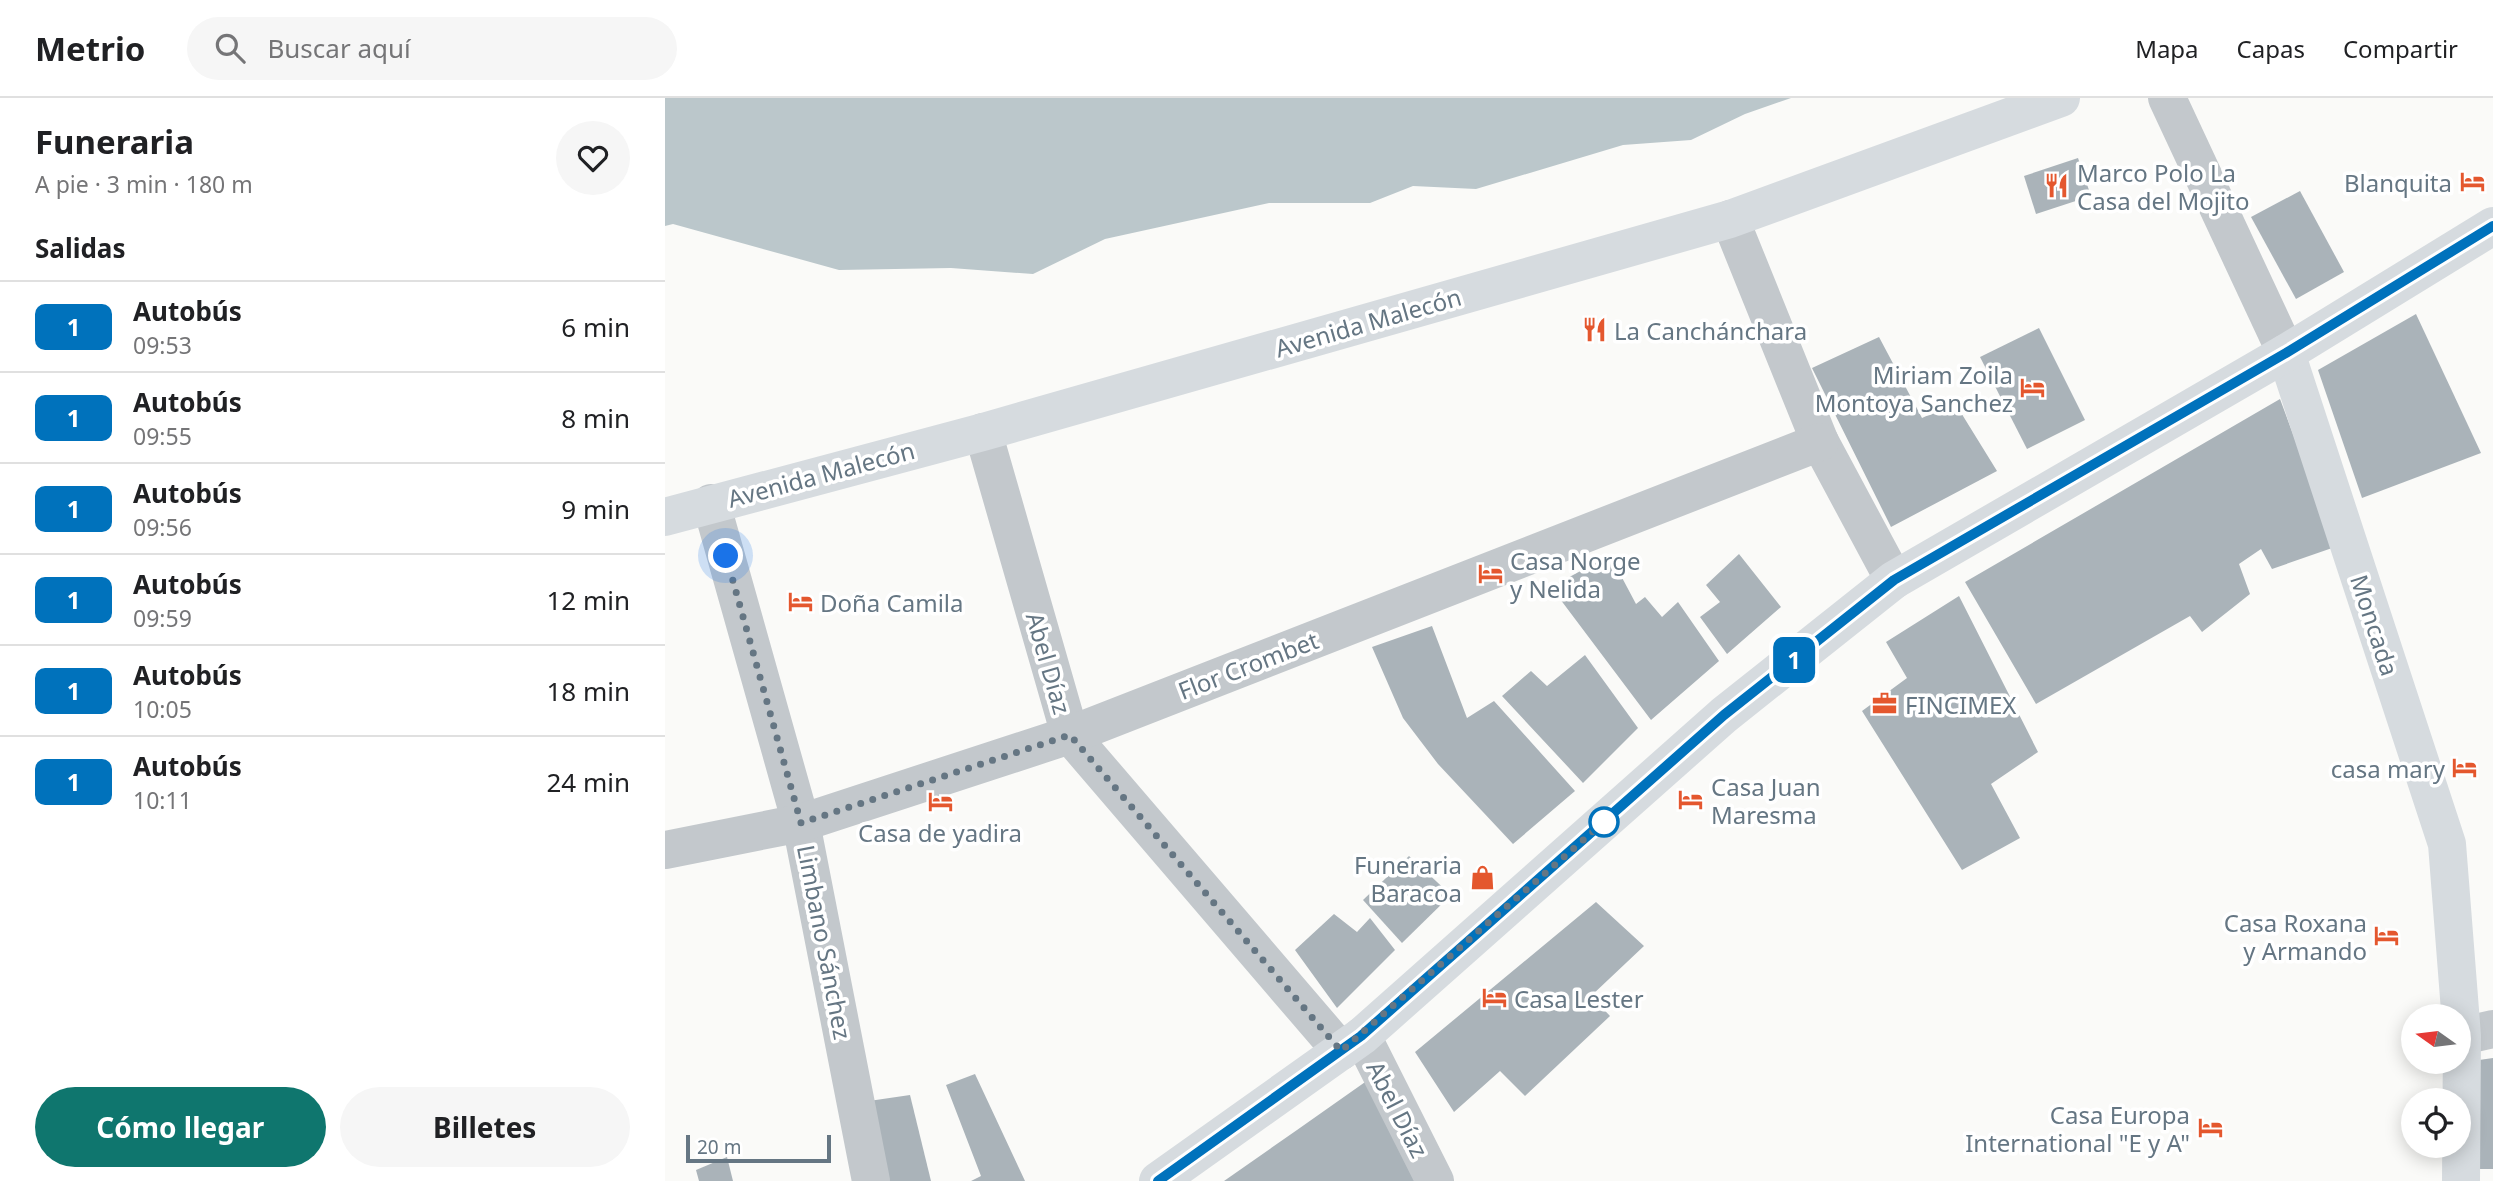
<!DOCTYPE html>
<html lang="es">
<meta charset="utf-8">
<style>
body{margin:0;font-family:"Noto Sans",sans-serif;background:#f6f6f6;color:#202124;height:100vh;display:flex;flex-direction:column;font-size:26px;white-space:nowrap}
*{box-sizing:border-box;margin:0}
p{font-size:23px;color:#757577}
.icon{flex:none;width:38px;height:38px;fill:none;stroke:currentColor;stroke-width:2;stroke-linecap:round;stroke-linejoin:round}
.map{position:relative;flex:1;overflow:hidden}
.side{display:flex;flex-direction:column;background:#fff;width:665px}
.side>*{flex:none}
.badge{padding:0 14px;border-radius:10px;font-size:24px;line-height:46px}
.needle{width:46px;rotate:284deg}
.buttons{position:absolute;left:1736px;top:906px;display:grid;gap:14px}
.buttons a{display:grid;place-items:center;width:70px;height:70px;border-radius:50%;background:#fff;box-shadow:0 4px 18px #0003;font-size:35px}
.scale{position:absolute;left:21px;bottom:18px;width:145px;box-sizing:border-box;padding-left:7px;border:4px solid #657683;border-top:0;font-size:19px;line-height:24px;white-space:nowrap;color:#657683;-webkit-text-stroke:5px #fff;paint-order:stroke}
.you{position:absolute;width:35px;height:35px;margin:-18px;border:5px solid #fff;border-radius:50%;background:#1a73e8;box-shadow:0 0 0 10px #1a73e833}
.map>.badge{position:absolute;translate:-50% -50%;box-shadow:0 0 0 4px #fff}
h2{padding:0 35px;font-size:26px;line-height:63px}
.round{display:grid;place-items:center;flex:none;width:74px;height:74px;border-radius:37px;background:#f6f6f6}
.overview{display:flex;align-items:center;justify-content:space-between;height:119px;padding:0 35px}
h1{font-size:33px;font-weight:700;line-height:52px}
.primary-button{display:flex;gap:14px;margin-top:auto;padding:14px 35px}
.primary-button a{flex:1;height:80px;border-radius:42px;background:#0f766e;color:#fff;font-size:28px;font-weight:700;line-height:80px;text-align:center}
.primary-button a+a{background:#f6f6f6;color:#202124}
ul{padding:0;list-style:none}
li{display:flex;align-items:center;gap:21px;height:91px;padding:0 35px;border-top:2px solid #e0e0e0}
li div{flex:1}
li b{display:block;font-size:26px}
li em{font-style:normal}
li .badge{min-width:77px;font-weight:700;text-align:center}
header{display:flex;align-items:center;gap:42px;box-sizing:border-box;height:98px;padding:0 35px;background:#fff;border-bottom:2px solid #e0e0e0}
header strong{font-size:33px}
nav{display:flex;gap:38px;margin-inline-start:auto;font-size:24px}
.search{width:490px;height:63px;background:#f6f6f6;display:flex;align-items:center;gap:18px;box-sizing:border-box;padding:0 24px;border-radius:38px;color:#757577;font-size:26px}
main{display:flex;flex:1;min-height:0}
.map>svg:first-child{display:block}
</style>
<header>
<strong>Metrio</strong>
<div class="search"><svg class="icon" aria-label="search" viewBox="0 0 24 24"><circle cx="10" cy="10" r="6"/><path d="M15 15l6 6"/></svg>Buscar aquí</div>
<nav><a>Mapa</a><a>Capas</a><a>Compartir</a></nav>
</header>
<main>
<section class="side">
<div class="overview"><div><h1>Funeraria</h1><p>A pie · 3 min · 180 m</p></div><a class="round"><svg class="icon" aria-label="heart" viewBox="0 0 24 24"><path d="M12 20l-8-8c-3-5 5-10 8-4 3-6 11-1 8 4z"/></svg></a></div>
<h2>Salidas</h2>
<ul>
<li><span class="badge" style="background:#0072bc;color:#fff">1</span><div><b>Autobús</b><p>09:53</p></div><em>6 min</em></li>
<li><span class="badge" style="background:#0072bc;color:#fff">1</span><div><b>Autobús</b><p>09:55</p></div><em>8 min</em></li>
<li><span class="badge" style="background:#0072bc;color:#fff">1</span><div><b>Autobús</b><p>09:56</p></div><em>9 min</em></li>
<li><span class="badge" style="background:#0072bc;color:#fff">1</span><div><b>Autobús</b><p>09:59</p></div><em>12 min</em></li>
<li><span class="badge" style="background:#0072bc;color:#fff">1</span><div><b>Autobús</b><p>10:05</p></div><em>18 min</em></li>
<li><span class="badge" style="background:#0072bc;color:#fff">1</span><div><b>Autobús</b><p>10:11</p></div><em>24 min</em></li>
</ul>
<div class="primary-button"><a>Cómo llegar</a><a>Billetes</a></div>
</section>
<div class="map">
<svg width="1828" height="1083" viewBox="0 0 1828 1083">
<rect width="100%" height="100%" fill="#fafaf8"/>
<path fill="#bbc7cb" d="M0,0h1126l-46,16 -54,26 -68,5 -147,44 -63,-3 -43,17h-101l-164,36 -72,35 -82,-6 -112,2 -166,-46 -8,2z"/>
<g fill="#aab3b9">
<path d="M1413,60l13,38 -55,18 -12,-38z"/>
<path d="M1635,93l44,81 -48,27 -45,-82z"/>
<path d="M1751,216l65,139 -119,45 -44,-128z"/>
<path d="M1374,230l46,92 -58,29 -47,-92z"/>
<path d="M1214,239l43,81 33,-15 42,68 -106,56 -79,-159z"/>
<path d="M1615,301l55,148 -63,22 -11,-20 -22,15 11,30 -48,38 -12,-16 -154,88 -71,-122z"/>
<path d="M1074,456l42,53 -54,47 -27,-37 20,-15 -14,-17z"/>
<path d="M945,457l26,49 9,-7 17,20 16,-15 41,59 -68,59 -100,-133z"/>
<path d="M1294,498l79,156 -47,32 29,54 -58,32 -100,-159 45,-33 -21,-36z"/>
<path d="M767,528l35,92 27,-17 81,90 -62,53 -75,-80 -35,-46 -31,-71z"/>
<path d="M920,557l53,73 -55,55 -81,-87 29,-25 16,15z"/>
<path d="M744,758l42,39 -49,48 -39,-43z"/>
<path d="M931,804l48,44 -53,50 19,20 -85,80 -25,-25 -46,41 -39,-60z"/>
<path d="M669,816l23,18 13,-14 25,32 -58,58 -42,-58z"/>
<path d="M1828,960v111h-14v-109z"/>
<path d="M310,976l50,107h-54l10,-5 -35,-91z"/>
<path d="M703,982l48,101h-192l73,-51z"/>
<path d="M245,997l21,86h-44l-18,-80z"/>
<path d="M62,1059l6,24h-34l-3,-11z"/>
</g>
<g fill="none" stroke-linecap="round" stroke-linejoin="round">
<g stroke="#c3c8cc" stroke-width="38">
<path d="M1502,0l119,255"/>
<path d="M1065,121l90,223 74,138"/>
<path d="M318,334l87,303 271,316"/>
<path d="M46,405l90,320 70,358"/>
<path d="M0,752l136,-27 269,-88 750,-293"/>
<path d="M697,938l73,145"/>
<path d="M1797,938l31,-7"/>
</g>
<path stroke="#d6dbdf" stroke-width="38" d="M1621,255l161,491 15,192 -1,145"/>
<g stroke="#d6dbdf" stroke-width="38">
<path d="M0,419l318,-85 747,-213 331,-121"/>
<path d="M493,1083l204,-145 362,-321 170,-135 392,-227 207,-127"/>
</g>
</g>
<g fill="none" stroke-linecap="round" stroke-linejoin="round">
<defs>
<path id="line" d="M493,1083l203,-145 363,-321 170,-135 392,-227 207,-127"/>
</defs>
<use href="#line" stroke="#fff" stroke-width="16"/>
<use href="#line" stroke="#0072bc" stroke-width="10"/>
<path stroke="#657683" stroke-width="7" stroke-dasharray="0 12.6" d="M61,458l75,267 269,-88 271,316 263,-229"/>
</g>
<defs>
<symbol id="hotel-bare" viewBox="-9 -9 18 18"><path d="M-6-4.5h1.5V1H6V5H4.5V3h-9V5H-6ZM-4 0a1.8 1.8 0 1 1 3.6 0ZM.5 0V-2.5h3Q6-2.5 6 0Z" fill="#e4572e" stroke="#fff" stroke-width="2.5" paint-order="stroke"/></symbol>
<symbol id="restaurant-bare" viewBox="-9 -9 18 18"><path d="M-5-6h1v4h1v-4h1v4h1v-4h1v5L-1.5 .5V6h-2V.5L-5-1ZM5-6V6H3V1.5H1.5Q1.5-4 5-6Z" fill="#e4572e" stroke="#fff" stroke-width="2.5" paint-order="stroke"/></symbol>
<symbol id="office-bare" viewBox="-9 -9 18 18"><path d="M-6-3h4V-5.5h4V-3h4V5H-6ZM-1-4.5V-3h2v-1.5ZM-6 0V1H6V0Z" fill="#e4572e" stroke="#fff" stroke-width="2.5" paint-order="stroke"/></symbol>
<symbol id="shop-bare" viewBox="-9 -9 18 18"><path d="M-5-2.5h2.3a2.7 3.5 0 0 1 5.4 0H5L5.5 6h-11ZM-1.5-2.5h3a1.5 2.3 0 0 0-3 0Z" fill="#e4572e" stroke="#fff" stroke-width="2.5" paint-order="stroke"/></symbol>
</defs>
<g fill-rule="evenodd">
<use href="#hotel-bare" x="1790" y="66" width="35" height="35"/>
<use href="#restaurant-bare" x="1374" y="70" width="35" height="35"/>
<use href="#restaurant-bare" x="912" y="214" width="35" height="35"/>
<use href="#hotel-bare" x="1350" y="272" width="35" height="35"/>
<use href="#hotel-bare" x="808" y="458" width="35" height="35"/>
<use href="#hotel-bare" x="118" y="486" width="35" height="35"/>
<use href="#office-bare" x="1202" y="588" width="35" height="35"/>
<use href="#hotel-bare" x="1782" y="652" width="35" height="35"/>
<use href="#hotel-bare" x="1008" y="684" width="35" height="35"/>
<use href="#hotel-bare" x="258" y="686" width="35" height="35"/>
<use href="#shop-bare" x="800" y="762" width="35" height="35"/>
<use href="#hotel-bare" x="1704" y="820" width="35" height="35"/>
<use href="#hotel-bare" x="812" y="882" width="35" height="35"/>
<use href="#hotel-bare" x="1528" y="1012" width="35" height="35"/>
</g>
<circle fill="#fff" stroke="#0072bc" stroke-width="3.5" cx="939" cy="724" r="14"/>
<g text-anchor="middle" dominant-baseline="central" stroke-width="7" stroke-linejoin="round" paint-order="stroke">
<g font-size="24" fill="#657683" stroke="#fff" text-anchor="start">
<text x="1412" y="74">Marco Polo La<tspan x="1412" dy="28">Casa del Mojito</tspan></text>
<text x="1787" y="84" text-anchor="end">Blanquita</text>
<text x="949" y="232">La Canchánchara</text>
<text x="1348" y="276" text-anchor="end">Miriam Zoila<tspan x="1348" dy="28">Montoya Sanchez</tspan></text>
<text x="845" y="462">Casa Norge<tspan x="845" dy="28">y Nelida</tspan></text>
<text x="155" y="504">Doña Camila</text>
<text x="1240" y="606">FINCIMEX</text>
<text x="1780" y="670" text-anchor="end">casa mary</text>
<text x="1046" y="688">Casa Juan<tspan x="1046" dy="28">Maresma</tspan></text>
<text x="275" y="734" text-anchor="middle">Casa de yadira</text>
<text x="797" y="766" text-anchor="end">Funeraria<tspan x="797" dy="28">Baracoa</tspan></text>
<text x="1702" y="824" text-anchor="end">Casa Roxana<tspan x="1702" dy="28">y Armando</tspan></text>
<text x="849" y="900">Casa Lester</text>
<text x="1525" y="1016" text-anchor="end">Casa Europa<tspan x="1525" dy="28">International "E y A"</tspan></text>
</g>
<g font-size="24" fill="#657683" stroke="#fff">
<text transform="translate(703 224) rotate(-16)">Avenida Malecón</text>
<text transform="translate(156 376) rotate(-15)">Avenida Malecón</text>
<text transform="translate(1710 527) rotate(72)">Moncada</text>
<text transform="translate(384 565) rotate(74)">Abel Díaz</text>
<text transform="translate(583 567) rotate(-21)">Flor Crombet</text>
<text transform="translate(160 844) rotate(79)">Limbano Sánchez</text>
<text transform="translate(733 1011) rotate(63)">Abel Díaz</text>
</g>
</g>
</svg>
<div class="buttons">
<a><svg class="needle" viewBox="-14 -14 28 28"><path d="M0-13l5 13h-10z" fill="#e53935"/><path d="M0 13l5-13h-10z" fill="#757577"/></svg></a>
<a><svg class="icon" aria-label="locate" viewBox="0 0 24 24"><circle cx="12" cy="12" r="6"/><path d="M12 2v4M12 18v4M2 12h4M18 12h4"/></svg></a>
</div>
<div class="scale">20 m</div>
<div class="you" style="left:61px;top:458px"></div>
<b class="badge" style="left:1129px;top:562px;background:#0072bc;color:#fff">1</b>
</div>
</main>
